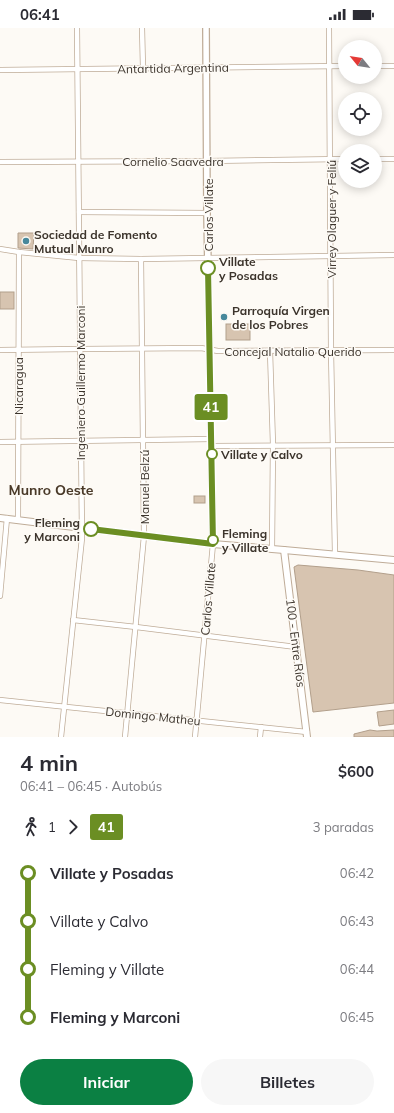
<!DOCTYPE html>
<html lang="es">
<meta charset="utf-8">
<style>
body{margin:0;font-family:Mulish,sans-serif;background:#f7f7f7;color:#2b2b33;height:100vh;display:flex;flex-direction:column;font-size:15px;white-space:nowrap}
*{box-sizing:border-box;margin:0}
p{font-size:13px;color:#7c7c81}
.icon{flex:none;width:22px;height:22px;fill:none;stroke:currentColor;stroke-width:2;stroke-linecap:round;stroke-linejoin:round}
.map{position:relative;height:709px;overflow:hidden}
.side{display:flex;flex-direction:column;background:#fff;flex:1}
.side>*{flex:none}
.badge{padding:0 8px;border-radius:3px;font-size:14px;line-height:26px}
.needle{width:26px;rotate:300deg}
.buttons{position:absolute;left:338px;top:12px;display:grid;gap:8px}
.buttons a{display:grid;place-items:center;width:44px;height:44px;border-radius:50%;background:#fff;box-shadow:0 2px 10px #0003;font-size:20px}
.map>.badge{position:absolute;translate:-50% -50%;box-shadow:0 0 0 2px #fff}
.legs{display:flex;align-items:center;gap:6px;height:44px;padding:0 20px;font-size:13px}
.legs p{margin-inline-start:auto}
.overview{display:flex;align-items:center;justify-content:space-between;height:68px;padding:0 20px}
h1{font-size:22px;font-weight:700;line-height:30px}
.button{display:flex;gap:8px;margin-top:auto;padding:8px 20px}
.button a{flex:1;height:46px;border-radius:24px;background:#0b8043;color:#fff;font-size:16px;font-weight:700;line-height:46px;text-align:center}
.button a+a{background:#f7f7f7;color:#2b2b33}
ul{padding:0 20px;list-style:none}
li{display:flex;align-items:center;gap:14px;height:48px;font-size:15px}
li i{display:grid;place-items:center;width:6px;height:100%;margin:0 5px;background:currentColor}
li i::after{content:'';width:10px;height:10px;margin:-5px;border:3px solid;border-radius:50%;background:#fff}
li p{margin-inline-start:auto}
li:first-child i{background:linear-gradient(#0000 50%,currentColor 0)}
li:last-child i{background:linear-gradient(currentColor 50%,#0000 0)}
.status{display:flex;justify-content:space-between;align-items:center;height:28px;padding:0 20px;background:#fff;direction:ltr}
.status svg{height:11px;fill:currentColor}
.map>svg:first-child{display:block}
</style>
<div class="status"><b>06:41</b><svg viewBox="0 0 49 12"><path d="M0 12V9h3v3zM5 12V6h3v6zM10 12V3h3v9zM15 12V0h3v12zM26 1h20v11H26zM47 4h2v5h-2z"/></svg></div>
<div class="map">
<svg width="394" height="709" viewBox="0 0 394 709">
<rect width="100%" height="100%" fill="#fdfaf5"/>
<g fill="#d7c4b0" stroke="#b29f8b">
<path d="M18,205h16l-1,16 -15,-1z"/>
<rect x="0" y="264" width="14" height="17"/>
<rect x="226" y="296" width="24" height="16"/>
<rect x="194" y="468" width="11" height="7"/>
<path d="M298,537l60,5 36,5v128l-81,9 -19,-145z"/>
<path d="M394,682v14l-15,2 -2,-14z"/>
<path d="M370,702l7,1 17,-1v7h-40v-3z"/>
</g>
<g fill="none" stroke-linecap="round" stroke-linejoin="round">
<defs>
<g id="minor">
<path d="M142,0l1,40"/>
<path d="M329,0l2,323 4,203"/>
<path d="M375,38h19"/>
<path d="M0,42l345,-4"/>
<path d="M375,131h19"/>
<path d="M0,134l207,-1 138,-2"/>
<path d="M79,184l128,1"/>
<path d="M0,221l19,3 60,6 62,1 253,-4"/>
<path d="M0,322l80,-1 121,-1 17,3 176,-1"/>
<path d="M270,323l3,94 -1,104"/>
<path d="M0,414l212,-3"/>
<path d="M212,418l182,-1"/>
<path d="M18,492l1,-268"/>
<path d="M0,568l7,-78"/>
<path d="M73,592l63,7 160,20"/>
<path d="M0,672l307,32"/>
<path d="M61,709l21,-199 -5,-510"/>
<path d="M125,709l19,-201 -3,-277"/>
<path d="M195,709l18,-193"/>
<path d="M260,709l1,-10"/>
</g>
<path id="tertiary" d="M206,0l1,185 6,331"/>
<g id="secondary">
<path d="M0,490l213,26 71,6 110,10"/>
<path d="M284,522l23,187"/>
</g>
</defs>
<use href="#minor" stroke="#bfac98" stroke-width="6"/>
<use href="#tertiary" stroke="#bfac98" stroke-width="8"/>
<use href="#secondary" stroke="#bfac98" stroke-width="8"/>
<use href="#minor" stroke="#fff" stroke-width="4.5"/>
<use href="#tertiary" stroke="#fff" stroke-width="5.5"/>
<use href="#secondary" stroke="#fff" stroke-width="6"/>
</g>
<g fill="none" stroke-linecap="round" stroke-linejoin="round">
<defs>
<path id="line-1" d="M91,501l122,15 -5,-276"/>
</defs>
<use href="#line-1" stroke="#fff" stroke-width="9"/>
<use href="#line-1" stroke="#6b8e23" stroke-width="6"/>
</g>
<g fill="#47889b" stroke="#fdfaf5" stroke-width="1.5">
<circle cx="26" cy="213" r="4"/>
<circle cx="224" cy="289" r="4"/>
</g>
<g fill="#fff" stroke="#6b8e23" stroke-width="2">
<circle cx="208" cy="240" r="7"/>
<circle cx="212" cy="426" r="5"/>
<circle cx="91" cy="501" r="7"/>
<circle cx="213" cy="512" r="5"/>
</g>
<g text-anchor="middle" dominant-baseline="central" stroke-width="3" stroke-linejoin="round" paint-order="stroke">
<g font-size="12" fill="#3c342c" stroke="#fdfaf5">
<text transform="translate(173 40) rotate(-1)">Antartida Argentina</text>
<text x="173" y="133">Cornelio Saavedra</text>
<text transform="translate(208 187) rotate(-90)">Carlos Villate</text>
<text transform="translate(331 191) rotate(-90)">Virrey Olaguer y Feliú</text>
<text x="293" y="323">Concejal Natalio Querido</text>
<text transform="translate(80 355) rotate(-90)">Ingeniero Guillermo Marconi</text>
<text transform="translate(18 358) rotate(-90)">Nicaragua</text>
<text transform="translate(144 459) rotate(-90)">Manuel Belzú</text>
<text transform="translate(208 571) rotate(-85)">Carlos Villate</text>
<text transform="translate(296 615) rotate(83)">100 - Entre Ríos</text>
<text transform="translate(153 688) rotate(6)">Domingo Matheu</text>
</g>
<g font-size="12" font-weight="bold" fill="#3c342c" stroke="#fdfaf5" text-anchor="start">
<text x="34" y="206">Sociedad de Fomento<tspan x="34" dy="14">Mutual Munro</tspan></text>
<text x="232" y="282">Parroquía Virgen<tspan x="232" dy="14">de los Pobres</tspan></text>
</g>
<g font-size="12" font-weight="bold" fill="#3c342c" stroke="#fdfaf5" text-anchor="start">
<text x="219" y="233">Villate<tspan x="219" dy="14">y Posadas</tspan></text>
<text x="221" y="426">Villate y Calvo</text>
<text x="80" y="494" text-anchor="end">Fleming<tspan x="80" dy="14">y Marconi</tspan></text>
<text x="222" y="505">Fleming<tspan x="222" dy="14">y Villate</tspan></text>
</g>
<g font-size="14" font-weight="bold" fill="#493928" stroke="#fdfaf5">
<text x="51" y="462">Munro Oeste</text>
</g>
</g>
</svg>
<div class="buttons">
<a><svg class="needle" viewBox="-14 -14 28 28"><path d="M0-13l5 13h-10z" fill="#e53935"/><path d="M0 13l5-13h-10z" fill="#7c7c81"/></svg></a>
<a><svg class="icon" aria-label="locate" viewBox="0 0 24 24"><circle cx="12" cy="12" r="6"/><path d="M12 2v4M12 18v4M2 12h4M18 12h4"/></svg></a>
<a><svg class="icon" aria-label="layers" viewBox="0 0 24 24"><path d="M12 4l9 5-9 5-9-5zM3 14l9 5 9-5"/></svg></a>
</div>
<b class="badge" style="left:211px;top:379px;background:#6b8e23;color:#fff">41</b>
</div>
<section class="side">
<div class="overview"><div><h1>4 min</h1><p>06:41 – 06:45 · Autobús</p></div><b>$600</b></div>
<div class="legs"><svg class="icon" aria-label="walk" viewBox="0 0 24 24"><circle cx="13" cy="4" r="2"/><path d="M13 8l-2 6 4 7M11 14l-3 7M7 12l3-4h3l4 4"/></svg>1<svg class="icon" aria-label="forward" viewBox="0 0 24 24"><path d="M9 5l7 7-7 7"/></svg><b class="badge" style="background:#6b8e23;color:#fff">41</b><p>3 paradas</p></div>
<ul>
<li><i style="color:#6b8e23"></i><b>Villate y Posadas</b><p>06:42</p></li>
<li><i style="color:#6b8e23"></i><span>Villate y Calvo</span><p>06:43</p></li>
<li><i style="color:#6b8e23"></i><span>Fleming y Villate</span><p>06:44</p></li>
<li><i style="color:#6b8e23"></i><b>Fleming y Marconi</b><p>06:45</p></li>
</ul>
<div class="button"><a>Iniciar</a><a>Billetes</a></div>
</section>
